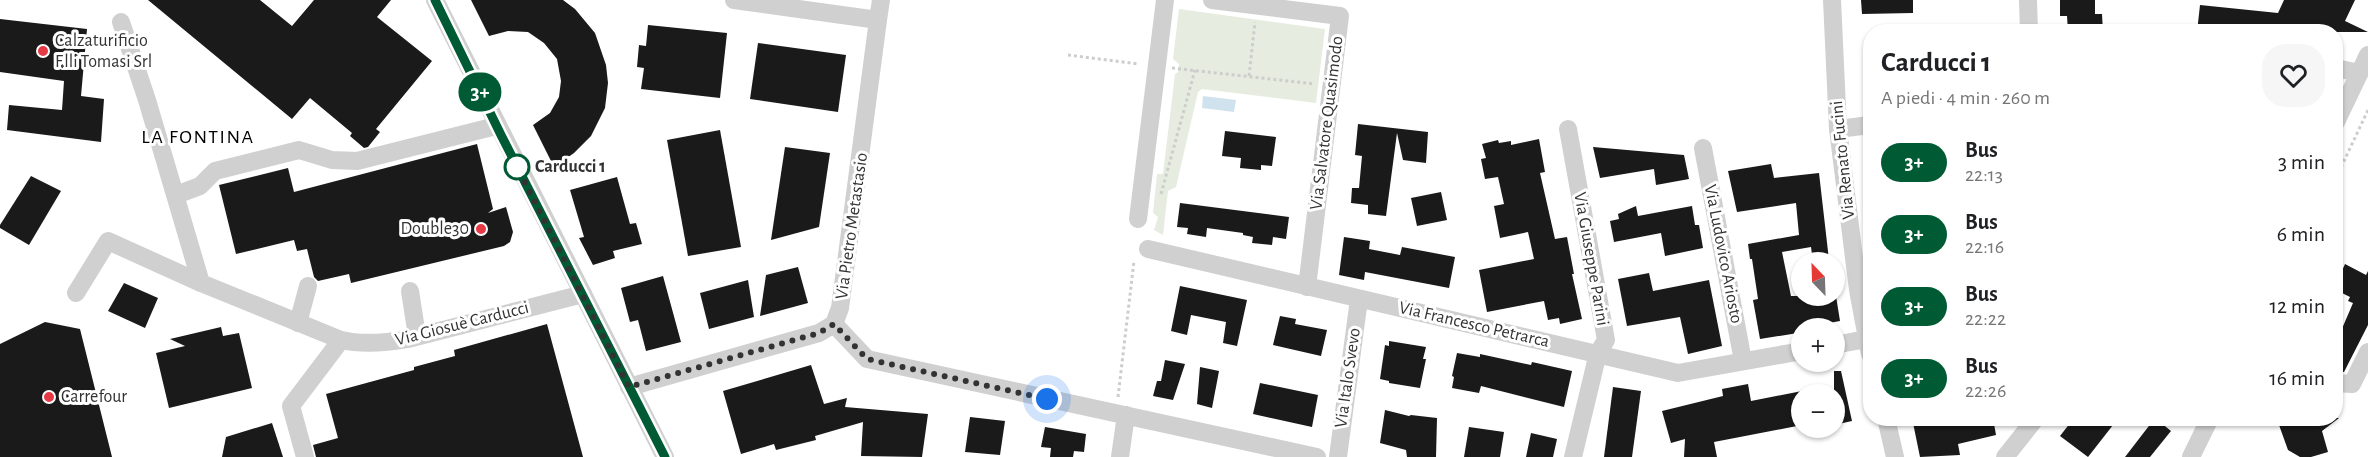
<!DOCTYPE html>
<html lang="it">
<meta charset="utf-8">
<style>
body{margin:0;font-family:"Alegreya Sans",sans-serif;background:#f6f6f6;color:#202124;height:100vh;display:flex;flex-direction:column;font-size:22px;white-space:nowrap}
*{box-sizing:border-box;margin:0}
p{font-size:20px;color:#757577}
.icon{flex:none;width:33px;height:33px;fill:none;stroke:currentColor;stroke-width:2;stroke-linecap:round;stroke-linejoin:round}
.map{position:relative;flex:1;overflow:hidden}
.panel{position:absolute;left:1863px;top:24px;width:480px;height:402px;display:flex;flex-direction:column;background:#fff;border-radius:24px;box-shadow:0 2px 4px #0004}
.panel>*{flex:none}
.badge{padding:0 12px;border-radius:20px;font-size:21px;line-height:39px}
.needle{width:39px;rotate:337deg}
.buttons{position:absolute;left:1791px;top:252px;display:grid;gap:12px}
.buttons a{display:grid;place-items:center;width:54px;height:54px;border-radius:50%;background:#fff;box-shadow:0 2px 4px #0004;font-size:30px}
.you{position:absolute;width:30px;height:30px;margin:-15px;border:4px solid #fff;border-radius:50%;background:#1a73e8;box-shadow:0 0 0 9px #1a73e833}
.map>.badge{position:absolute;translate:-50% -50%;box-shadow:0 0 0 3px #fff}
.round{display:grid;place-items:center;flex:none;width:63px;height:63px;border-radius:24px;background:#f6f6f6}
.headline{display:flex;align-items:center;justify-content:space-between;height:102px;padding:0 18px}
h1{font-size:28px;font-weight:700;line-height:45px}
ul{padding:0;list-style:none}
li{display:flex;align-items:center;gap:18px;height:72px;padding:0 18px}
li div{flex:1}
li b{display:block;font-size:22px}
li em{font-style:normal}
li .badge{min-width:66px;font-weight:700;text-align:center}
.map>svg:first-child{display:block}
</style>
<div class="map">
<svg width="2368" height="457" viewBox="0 0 2368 457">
<rect width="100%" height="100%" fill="#fff"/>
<path fill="#e6ecdf" d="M1179,9l146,20 -9,74 -114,-14 -4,3 -22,95 -8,4 -5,44 -9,-5 4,-13 -5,-4 4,-39h6l12,-100 3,-2 1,-8 -6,-5z"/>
<path fill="#cfe2ee" d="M1203,96l33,4 -2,12 -32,-4z"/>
<g fill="#1a1a1a">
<path d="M148,0h112l32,26 22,-26h77l-14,17 55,44 -56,68 4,3 -12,15 -4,1 -14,-12 2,-3 -42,-35 -18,21z"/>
<path d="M471,0h92l12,9 20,24 11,32 2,18 -3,25 -14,28 -17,17 -20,14 -21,-42 17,-12 9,-16 2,-16 -4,-22 -13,-16 -16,-11 -20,-1 -19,5z"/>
<path d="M1861,0h52v13l-51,1z"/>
<path d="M2060,0h35v14h7l1,18h-35l-1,-16h-7z"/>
<path d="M2284,0h71l-10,21 23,11h-171l3,-27 78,8z"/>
<path d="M0,19l87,10 -6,67 23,3 -3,43 -94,-12 2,-25 53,5 2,-29 -64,-9z"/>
<path d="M648,25l79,8 -7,65 -79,-9 3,-21 -7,-1 2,-22 7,1z"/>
<path d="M758,43l88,12 -8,57 -88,-13z"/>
<path d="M1358,124l70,8 -2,31 -23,-3 -6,-27 -11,83 -18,-2v-9l-17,-2 1,-15h7l3,-32 -7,-1z"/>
<path d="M720,130l21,117 -53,9 -21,-116z"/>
<path d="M1225,131l51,6 -4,29 -11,-1v5l-21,-2 1,-10 -19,-2z"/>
<path d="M1539,139l6,33 -5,1 15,66 12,-2 7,37h-2l10,45 -22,5 -1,-6 -11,2 -4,-19 -57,11 -8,-42 55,-11 -6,-27 -28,6 -6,-32 10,-2 -6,-27 -13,2 -4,-20 5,-1 -4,-14 16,-4 1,3 12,-2v4z"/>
<path d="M477,144l16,65 -5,4 18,-6 7,25 -3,10 -6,4 -153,37 -2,-9 -31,7 -4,-4 -7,-28 -10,2 -3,-11 -58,14 -17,-69 69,-17 6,24z"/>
<path d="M785,147l45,6 -11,74 -48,13z"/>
<path d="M1593,147l91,8 5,24 -33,6 -2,-16 -54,9z"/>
<path d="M1771,164l3,14 45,-5 10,87 -16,2 -2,-15 -29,5 9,44h45l4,25 -38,7 -5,2 1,3 -38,6 -7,-39 5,-1 -6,-40h-2l-2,-15 51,-9 -3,-32 -59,9 -9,-41z"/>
<path d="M31,176l30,15 -32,54 -29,-17v-3z"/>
<path d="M617,177l13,47 6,-1 6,21 -29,7 2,7 -22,7 -14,-27 5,-1 -14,-47z"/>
<path d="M1441,192l6,28 -30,6 -6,-28z"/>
<path d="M1180,203l109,14 -3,22 -13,-2 -1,8 -20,-2 1,-6 -10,-2v-2l-36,-5 -1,9 -19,-3 1,-6 -11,-1z"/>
<path d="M1636,206l2,10 54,-10 3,19h4l4,23 -38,8 -4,-23 -47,9 -4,-21 9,-2 -1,-5z"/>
<path d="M1344,237l26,4 -1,8 31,6 2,-8 53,10 -6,31 -84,-16 -1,8 -25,-5z"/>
<path d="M2345,264l21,11 2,-4v54l-24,47h-8v-44l5,3 12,-28 -5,-2 2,-4 -14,-7v-6z"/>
<path d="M798,267l10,36 -48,13 6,-41z"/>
<path d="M1649,273l4,18 56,-11 13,66 -34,8 -8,-37 -53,9 -9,-47z"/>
<path d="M663,276l18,66 -35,9 -8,-31 -8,2 -9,-34z"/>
<path d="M748,280l6,37 -45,12 -9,-36z"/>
<path d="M124,283l34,15 -13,30 -37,-17z"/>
<path d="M1180,286l67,14 -10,46 -14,-3 3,-21 -35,-7 -4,20 -16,-4z"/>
<path d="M1280,316l16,3 -1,5 32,6 -6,26 -48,-11z"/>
<path d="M45,322l35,7 32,128h-112v-113z"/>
<path d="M547,324l36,133h-267l-3,-12 25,-7 -12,-44 88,-24v-3l41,-11 -1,-6z"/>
<path d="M221,327l2,9 16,-3 13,55 -83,20 -13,-55 29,-7 -15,-7z"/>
<path d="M1389,341l37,6 -3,12h3l-6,29 -31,-5v-2l-9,-2 5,-34 4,1z"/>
<path d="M1457,353l23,4v-3l51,11 1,-3 40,9 -8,36 -83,-21 -2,7 -27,-5 2,-11 -2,-1z"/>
<path d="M1165,360l20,4 -12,36 -20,-4 4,-15h4z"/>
<path d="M811,365l13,39 23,-6 -2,9 83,7 -6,43 -61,-1 2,-34 -48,14 1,4 -40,10 -2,-6 -33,10 -18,-63z"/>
<path d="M1200,367l19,4 -7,37 -15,-4z"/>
<path d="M1834,371h7l11,50 -18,4z"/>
<path d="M1260,383l58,12 -6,32 -59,-13z"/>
<path d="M1748,384l3,17 51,-10v34l-88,17 3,15h-33l1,-18 -14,4 -9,-32 61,-15 -1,-7z"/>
<path d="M1613,387l28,4 -9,66h-28z"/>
<path d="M1385,410l24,6 2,-1 26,3 -1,39h-29l-1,-7 -26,-7z"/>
<path d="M970,417l35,4 -5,34 -35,-3z"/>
<path d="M1912,418h81l3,17 -38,9 2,11 -40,2z"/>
<path d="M2074,418h31l8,7 -25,32 -28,-21z"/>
<path d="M2155,418l16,13 -21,26h-25z"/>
<path d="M2284,418h55l-17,13 6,21 -17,5h-11l-12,-7 -9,-25 7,-2z"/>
<path d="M272,423l11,34h-61l4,-20z"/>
<path d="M1045,427l41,7 -2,18 -10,-1 -1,6h-23l1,-9 -10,-1z"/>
<path d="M1469,427l35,5 -4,25h-36z"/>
<path d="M1531,433l26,6 -4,18h-27z"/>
</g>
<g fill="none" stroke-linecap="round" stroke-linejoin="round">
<g stroke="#cdcdcd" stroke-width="3" stroke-dasharray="3 3" stroke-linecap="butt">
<path d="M1068,55l71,9"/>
<path d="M1172,68l143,16"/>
<path d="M1249,76l6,-54"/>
<path d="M2336,178l32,-68"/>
<path d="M1161,194l34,-124"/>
<path d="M1118,397l16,-136"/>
</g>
<g stroke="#d0d0d0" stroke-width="18">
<path d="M435,0l230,457"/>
<path d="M734,0l144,20 3,-20"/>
<path d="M1212,0l128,16 -33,271"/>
<path d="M1832,0l6,129 20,161 12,64"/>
<path d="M2028,0l1,32"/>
<path d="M121,22l26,78 54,183 140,57c22,5 44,3 67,-1l175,-45"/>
<path d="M2336,68l23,5"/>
<path d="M2336,122l32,-67"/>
<path d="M1568,129l38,211 -8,13 -25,104"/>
<path d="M1838,129l32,-4"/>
<path d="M1703,148l40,213"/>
<path d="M176,195l24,-9 15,-15 84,-21 33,10 25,1 139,-35"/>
<path d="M1138,219l27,-219"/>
<path d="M1148,249l530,124 124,-22"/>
<path d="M410,291l7,45"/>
<path d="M76,293l32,-52 93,42"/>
<path d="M298,323l10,-37"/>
<path d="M834,324l33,35 450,98"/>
<path d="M1834,345l33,-6"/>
<path d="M2336,383l16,1 16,-32"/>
<path d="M629,387l190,-54 15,-9 6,-16 38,-288"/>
<path d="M1886,418l9,39"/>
<path d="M305,457l-14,-51 50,-66"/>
<path d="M1120,457l6,-42"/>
<path d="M1338,457l21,-158"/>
<path d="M2005,457l31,-39"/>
<path d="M2191,457l19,-39"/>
</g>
</g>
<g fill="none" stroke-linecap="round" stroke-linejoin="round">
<defs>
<path id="line" d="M435,0l66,135 164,322"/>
</defs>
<use href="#line" stroke="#fff" stroke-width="14"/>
<use href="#line" stroke="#005b35" stroke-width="9"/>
<path stroke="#333" stroke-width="6" stroke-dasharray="0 10.8" d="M517,167l-1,-2 113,222 190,-54 15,-9 33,35 180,40"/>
</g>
<g fill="#e63946" stroke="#fff" stroke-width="2">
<circle cx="43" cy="51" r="6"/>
<circle cx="481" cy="229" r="6"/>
<circle cx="49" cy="397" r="6"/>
</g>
<circle fill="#fff" stroke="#005b35" stroke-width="3" cx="517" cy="167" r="12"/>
<g text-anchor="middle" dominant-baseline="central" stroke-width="6" stroke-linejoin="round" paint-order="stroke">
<g font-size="18" fill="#333" stroke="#fff" text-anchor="start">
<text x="55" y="41">Calzaturificio<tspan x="55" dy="21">F.lli Tomasi Srl</tspan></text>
<text x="469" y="229" text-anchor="end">Double30</text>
<text x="61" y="397">Carrefour</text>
</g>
<g font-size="18" fill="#333" stroke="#fff">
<text transform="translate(1327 123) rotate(-83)">Via Salvatore Quasimodo</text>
<text transform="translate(1843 160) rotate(-96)">Via Renato Fucini</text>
<text transform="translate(852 226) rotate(-82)">Via Pietro Metastasio</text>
<text transform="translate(1723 254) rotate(79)">Via Ludovico Ariosto</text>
<text transform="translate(1591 259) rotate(80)">Via Giuseppe Parini</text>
<text transform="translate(462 324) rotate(-14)">Via Giosuè Carducci</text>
<text transform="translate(1474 325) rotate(13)">Via Francesco Petrarca</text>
<text transform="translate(1348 378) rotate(-82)">Via Italo Svevo</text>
</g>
<g font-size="18" font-weight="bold" fill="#333" stroke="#fff" text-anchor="start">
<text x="535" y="167">Carducci 1</text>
</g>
<g font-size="20" letter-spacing="1.5" fill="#000" stroke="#fff">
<text x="198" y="137">LA FONTINA</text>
</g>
</g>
</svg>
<div class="buttons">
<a><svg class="needle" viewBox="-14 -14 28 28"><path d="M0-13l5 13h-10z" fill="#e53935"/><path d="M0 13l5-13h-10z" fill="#757577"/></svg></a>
<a>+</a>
<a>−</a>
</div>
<div class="you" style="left:1047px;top:399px"></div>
<b class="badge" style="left:480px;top:92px;background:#005b35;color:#fff">3+</b>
<section class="panel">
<div class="headline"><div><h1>Carducci 1</h1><p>A piedi · 4 min · 260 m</p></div><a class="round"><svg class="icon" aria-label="heart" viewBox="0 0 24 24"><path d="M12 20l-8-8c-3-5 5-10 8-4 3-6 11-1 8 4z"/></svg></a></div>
<ul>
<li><span class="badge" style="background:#005b35;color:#fff">3+</span><div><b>Bus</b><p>22:13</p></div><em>3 min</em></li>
<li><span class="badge" style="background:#005b35;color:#fff">3+</span><div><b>Bus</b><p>22:16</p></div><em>6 min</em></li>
<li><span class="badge" style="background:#005b35;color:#fff">3+</span><div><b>Bus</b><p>22:22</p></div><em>12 min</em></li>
<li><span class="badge" style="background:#005b35;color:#fff">3+</span><div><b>Bus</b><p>22:26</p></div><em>16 min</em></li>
</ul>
</section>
</div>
